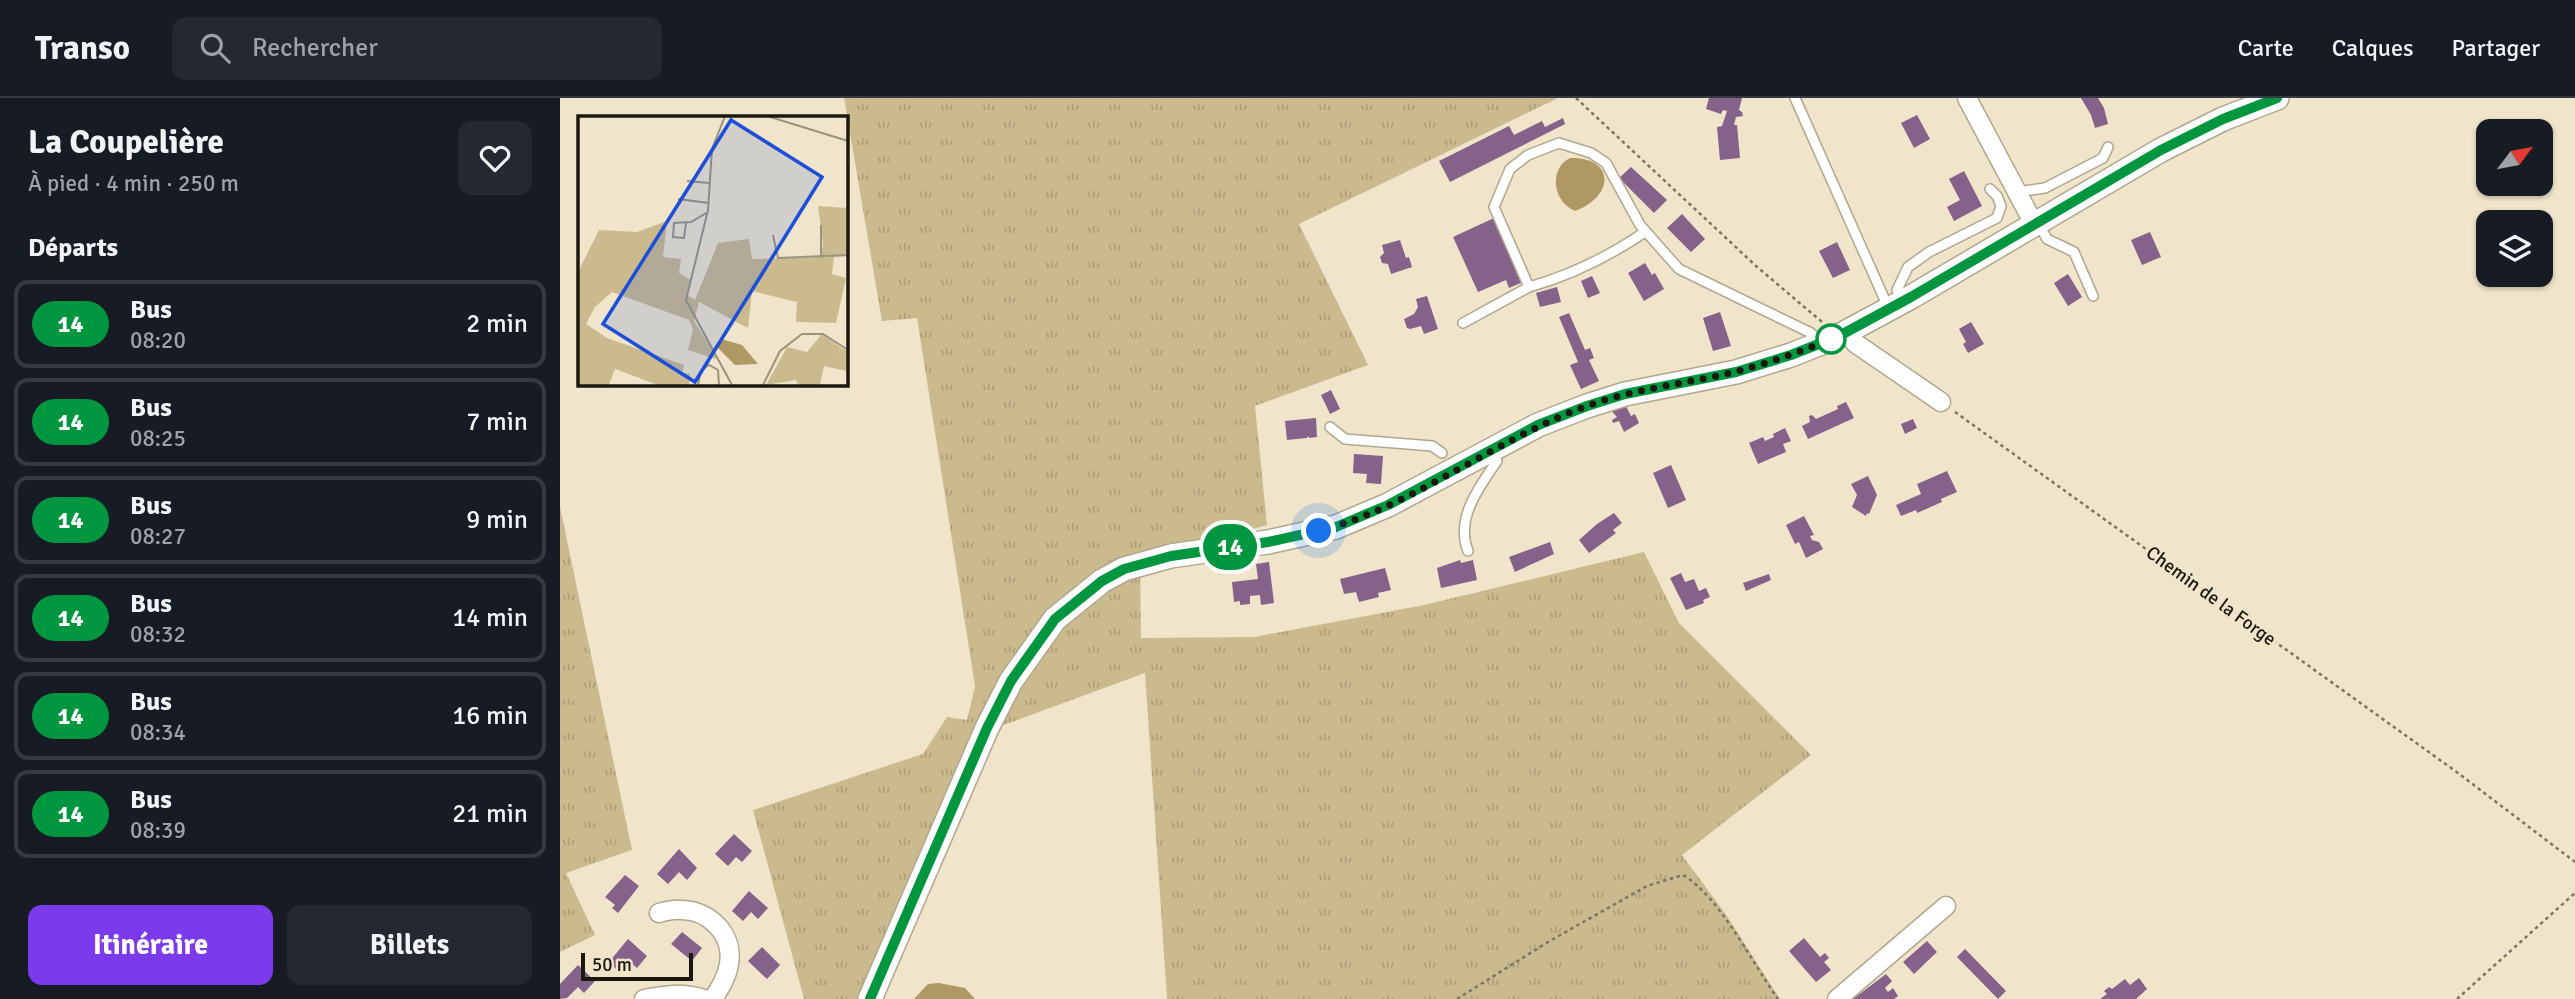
<!DOCTYPE html>
<html lang="fr">
<meta charset="utf-8">
<style>
body{margin:0;font-family:Signika,sans-serif;background:#242831;color:#f1f3f6;height:100vh;display:flex;flex-direction:column;font-size:26px;white-space:nowrap}
*{box-sizing:border-box;margin:0}
p{font-size:23px;color:#9ea1a6}
.icon{flex:none;width:38px;height:38px;fill:none;stroke:currentColor;stroke-width:2;stroke-linecap:round;stroke-linejoin:round}
.map{position:relative;flex:1;overflow:hidden}
.panel{display:flex;flex-direction:column;background:#171b24;width:560px}
.panel>*{flex:none}
.badge{padding:0 14px;border-radius:23px;font-size:24px;line-height:46px}
.needle{width:46px;rotate:58deg}
.controls{position:absolute;left:1916px;top:21px;display:grid;gap:14px}
.controls a{display:grid;place-items:center;width:77px;height:77px;border-radius:14px;background:#171b24;box-shadow:0 2px 5px #0004;font-size:35px}
.scale{position:absolute;left:21px;bottom:18px;width:112px;box-sizing:border-box;padding-left:7px;border:4px solid #1c180f;border-top:0;font-size:19px;line-height:24px;white-space:nowrap;color:#1c180f;-webkit-text-stroke:5px #f0e5ca;paint-order:stroke}
.you{position:absolute;width:35px;height:35px;margin:-18px;border:5px solid #fff;border-radius:50%;background:#1a73e8;box-shadow:0 0 0 10px #1a73e833}
.map>.badge{position:absolute;translate:-50% -50%;box-shadow:0 0 0 4px #fff}
h2{padding:0 28px;font-size:26px;line-height:63px}
.round{display:grid;place-items:center;flex:none;width:74px;height:74px;border-radius:14px;background:#242831}
.overview{display:flex;align-items:center;justify-content:space-between;height:119px;padding:0 28px}
h1{font-size:33px;font-weight:700;line-height:52px}
.cta{display:flex;gap:14px;margin-top:auto;padding:14px 28px}
.cta a{flex:1;height:80px;border-radius:14px;background:#7c3aed;color:#fff;font-size:28px;font-weight:700;line-height:80px;text-align:center}
.cta a+a{background:#242831;color:#f1f3f6}
ul{padding:0;list-style:none}
li{display:flex;align-items:center;gap:21px;height:88px;margin:0 14px 10px;padding:0 14px;border:4px solid #363941;border-radius:14px}
li div{flex:1}
li b{display:block;font-size:26px}
li em{font-style:normal}
li .badge{min-width:77px;font-weight:700;text-align:center}
header{display:flex;align-items:center;gap:42px;box-sizing:border-box;height:98px;padding:0 35px;background:#171b24;border-bottom:2px solid #363941}
header strong{font-size:33px}
nav{display:flex;gap:38px;margin-inline-start:auto;font-size:24px}
.search{width:490px;height:63px;background:#242831;display:flex;align-items:center;gap:18px;box-sizing:border-box;padding:0 24px;border-radius:14px;color:#9ea1a6;font-size:26px}
main{display:flex;flex:1;min-height:0}
.map>svg:first-child{display:block}
</style>
<header>
<strong>Transo</strong>
<div class="search"><svg class="icon" aria-label="search" viewBox="0 0 24 24"><circle cx="10" cy="10" r="6"/><path d="M15 15l6 6"/></svg>Rechercher</div>
<nav><a>Carte</a><a>Calques</a><a>Partager</a></nav>
</header>
<main>
<section class="panel">
<div class="overview"><div><h1>La Coupelière</h1><p>À pied · 4 min · 250 m</p></div><a class="round"><svg class="icon" aria-label="heart" viewBox="0 0 24 24"><path d="M12 20l-8-8c-3-5 5-10 8-4 3-6 11-1 8 4z"/></svg></a></div>
<h2>Départs</h2>
<ul>
<li><span class="badge" style="background:#009640;color:#fff">14</span><div><b>Bus</b><p>08:20</p></div><em>2 min</em></li>
<li><span class="badge" style="background:#009640;color:#fff">14</span><div><b>Bus</b><p>08:25</p></div><em>7 min</em></li>
<li><span class="badge" style="background:#009640;color:#fff">14</span><div><b>Bus</b><p>08:27</p></div><em>9 min</em></li>
<li><span class="badge" style="background:#009640;color:#fff">14</span><div><b>Bus</b><p>08:32</p></div><em>14 min</em></li>
<li><span class="badge" style="background:#009640;color:#fff">14</span><div><b>Bus</b><p>08:34</p></div><em>16 min</em></li>
<li><span class="badge" style="background:#009640;color:#fff">14</span><div><b>Bus</b><p>08:39</p></div><em>21 min</em></li>
</ul>
<div class="cta"><a>Itinéraire</a><a>Billets</a></div>
</section>
<div class="map">
<svg width="2015" height="901" viewBox="0 0 2015 901">
<defs>
<pattern id="grass-tufts" width="24" height="20" patternUnits="userSpaceOnUse" patternTransform="scale(1.75)"><rect width="24" height="20" fill="#ccba8f"/><path d="M3 7l-1-3M5 7V3M7 7l1-3M15 17l-1-3M17 17v-4M19 17l1-3" fill="none" stroke="#af9f7a"/></pattern>
</defs>
<rect width="100%" height="100%" fill="#f0e5ca"/>
<g fill="url(#grass-tufts)">
<path d="M284,0h714l-259,126 69,141 -113,41 12,119 -116,32 -11,5 1,76 113,-1 170,-32 220,-53 35,71 132,132 -129,100 45,61 53,83h-613l-22,-326 -147,54 -138,272h-56l-51,-189 170,-56 24,-37 20,3 8,-34 -58,-368 -35,3z"/>
<path d="M0,409l72,343 -66,23 29,62 -35,17z"/>
</g>
<g fill="#ae9863">
<path d="M1010,60c45,-1 45,38 5,53 -22,-9 -27,-42 -5,-53z"/>
<path d="M379,885l26,5 10,11h-61l14,-15z"/>
</g>
<g fill="#85628a">
<path d="M1149,0h33l-3,12 3,2 1,4 -7,1 -2,8h3l3,33 -20,2 -3,-33 5,-1 5,-15 -4,-1 -2,4 -15,-5z"/>
<path d="M1521,0h17l6,10 4,16 -13,4 -4,-13z"/>
<path d="M1357,17l13,24 -16,9 -13,-25z"/>
<path d="M1003,20l2,6 -115,58 -11,-21 70,-35 5,9 28,-14 3,6z"/>
<path d="M1071,69l36,33 -13,13 -35,-35z"/>
<path d="M1404,73l18,35 -28,15 -7,-14 13,-7 -11,-21z"/>
<path d="M1122,116l23,25 -14,13 -24,-24z"/>
<path d="M934,120l29,64 -14,6 -3,-8 -28,12 -25,-55z"/>
<path d="M1590,134l11,25 -19,8 -11,-25z"/>
<path d="M840,142l6,18 3,-1 3,10 -21,7 -3,-10 -6,-1 -2,-6 4,-4 -2,-8z"/>
<path d="M1277,144l13,28 -17,8 -14,-27z"/>
<path d="M1085,165l7,12 3,-2 9,16 -20,12 -16,-28z"/>
<path d="M1508,176l14,23 -14,9 -14,-23z"/>
<path d="M1032,178l8,17 -12,5 -7,-17z"/>
<path d="M997,189l4,15 -21,5 -4,-14z"/>
<path d="M867,198l11,33 -14,5 -3,-8 -11,3 -3,-1 -3,-9 10,-5 4,-7 -2,-8z"/>
<path d="M1160,214l11,34 -18,5 -10,-33z"/>
<path d="M1009,215l16,37 5,-2 4,10 -5,2 10,21 -18,8 -11,-24 8,-3 -19,-45z"/>
<path d="M1411,224l13,22 -16,9 -5,-9 3,-2 -7,-13z"/>
<path d="M771,292l9,19 -10,5 -9,-19z"/>
<path d="M1286,304l8,16 -46,21 -6,-13 8,-4 -1,-6 3,-1 4,4 22,-10 -1,-3z"/>
<path d="M1065,306l6,12 4,-2 4,9 -15,9 -5,-11 -6,2 -1,-3 5,-3 -9,-10z"/>
<path d="M756,320l1,19 -8,1v-2l-2,2 -20,2 -2,-19z"/>
<path d="M1353,321l4,9 -12,6 -4,-10z"/>
<path d="M1225,330l6,13 -8,3 3,8 -28,12 -9,-21 14,-6 2,4 9,-4 -1,-3z"/>
<path d="M794,356l29,2 -2,28 -15,-1 1,-9 -14,-1z"/>
<path d="M1111,367l15,35 -18,8 -15,-35z"/>
<path d="M1387,373l10,21 -16,7 1,3 -25,11 -1,-3 -15,6 -5,-11 25,-11 -4,-10z"/>
<path d="M1308,378l9,19 -8,19 -2,-1 -1,3 -14,-9 5,-12 -6,-11z"/>
<path d="M1054,415l8,10 -9,7 3,3 -27,20 -10,-13 18,-16z"/>
<path d="M1244,418l10,19 -4,1 2,4 7,2 4,7 -17,9 -7,-16 -4,2 -9,-19z"/>
<path d="M990,444l4,12 -39,18 -6,-15z"/>
<path d="M900,462l1,3 12,-3 4,20 -36,8 -4,-20z"/>
<path d="M709,464l5,41 -13,2 -1,-10 -10,1v8l-10,1v-4l-6,1 -2,-20 26,-3 -2,-15z"/>
<path d="M825,470l6,22 -13,3 1,4 -20,5 -3,-10 -12,2 -4,-15z"/>
<path d="M1121,475l4,9 9,-3 5,12 7,-3 4,9 -7,3 1,3 -18,7 -16,-32z"/>
<path d="M1209,476l2,6 -25,11 -3,-8z"/>
<path d="M174,736l18,17 -10,11 -6,-5 -8,9 -13,-12z"/>
<path d="M119,751l18,19 -10,12 -8,-8 -11,12 -11,-10z"/>
<path d="M65,777l14,11 -21,27 -6,-5 3,-3 -10,-8z"/>
<path d="M189,793l19,17 -10,11 -7,-7 -8,9 -11,-10z"/>
<path d="M122,834l20,16 -10,13 -21,-17z"/>
<path d="M1244,840l16,19 5,-4 4,5 -5,4 7,8 -15,12 -27,-31z"/>
<path d="M68,841l19,17 -10,12 -7,-6 -10,11 -11,-11z"/>
<path d="M1367,843l10,11 -23,22 -11,-12z"/>
<path d="M202,849l18,18 -13,14 -19,-18z"/>
<path d="M1405,851l41,42 -8,8 -41,-42z"/>
<path d="M18,867l17,16 -11,12 -6,-6 -11,11 -7,1v-15z"/>
<path d="M1326,876l6,7 -7,7 3,4 5,-4 5,8 -4,3h-41z"/>
<path d="M1579,880l8,11 -11,10h-36l7,-5 -3,-3 5,-4 3,2 13,-10 5,6z"/>
</g>
<g fill="none" stroke-linecap="round" stroke-linejoin="round">
<defs>
<g id="service">
<path d="M1235,0l93,209"/>
<path d="M1457,94l28,-4 58,-30 5,-11"/>
<path d="M1478,125l9,16 27,13 19,44"/>
<path d="M1085,134c-37,25 -73,43 -116,55l-35,-80 16,-38 18,-14 31,-12 32,10 15,10 34,62 39,44 132,64 8,9"/>
<path d="M1343,202l-6,-10 11,-23 21,-15 68,-34 4,-12 -4,-10 -7,-7"/>
<path d="M903,225l66,-36"/>
<path d="M770,329l15,12 87,7 10,7"/>
<path d="M908,453c-13,-32 11,-64 29,-90"/>
</g>
<g id="minor">
<path d="M1407,0l67,126"/>
<path d="M1288,233l7,12 86,59"/>
<path d="M99,815c7,-2 14,-4 22,-3 28,0 53,24 48,54 -2,13 -9,24 -16,35"/>
<path d="M84,901c21,-4 39,-7 60,0"/>
<path d="M1277,901l109,-93"/>
</g>
<path id="tertiary" d="M310,901l117,-271 24,-47 44,-62 47,-38 22,-12 47,-13 97,-14 68,-15 52,-22 150,-80 49,-19 38,-12 111,-22 55,-17 48,-19 72,-39 250,-147 62,-31 54,-21"/>
</defs>
<use href="#service" stroke="#b1a78e" stroke-width="12"/>
<use href="#minor" stroke="#b1a78e" stroke-width="21"/>
<use href="#tertiary" stroke="#b1a78e" stroke-width="26"/>
<g stroke="#7c7563" stroke-width="2.5" stroke-dasharray="3.5 3.5" stroke-linecap="butt">
<path d="M1016,0l180,168 66,56"/>
<path d="M1395,314l503,361 117,89"/>
<path d="M897,901l91,-57 99,-56 36,-11c37,22 69,88 95,124"/>
<path d="M1897,901l118,-106"/>
</g>
<use href="#service" stroke="#fff" stroke-width="9"/>
<use href="#minor" stroke="#fff" stroke-width="18"/>
<use href="#tertiary" stroke="#fff" stroke-width="23"/>
</g>
<g fill="none" stroke-linecap="round" stroke-linejoin="round">
<defs>
<path id="line" d="M310,901l117,-271 24,-47 44,-62 47,-38 22,-12 47,-13 97,-14 68,-15 52,-22 150,-80 49,-19 38,-12 111,-22 55,-17 48,-19 72,-39 250,-147 62,-31 54,-21"/>
</defs>
<use href="#line" stroke="#fff" stroke-width="16"/>
<use href="#line" stroke="#009640" stroke-width="10"/>
<path stroke="#1c180f" stroke-width="7" stroke-dasharray="0 12.6" d="M759,433c92,-24 174,-90 265,-124 48,-18 100,-23 150,-35 36,-9 71,-22 105,-36l-8,3"/>
</g>
<circle fill="#fff" stroke="#009640" stroke-width="3.5" cx="1271" cy="241" r="14"/>
<g text-anchor="middle" dominant-baseline="central" stroke-width="7" stroke-linejoin="round" paint-order="stroke">
<g font-size="19" fill="#1c180f" stroke="#f0e5ca">
<text transform="translate(1651 498) rotate(36)">Chemin de la Forge</text>
</g>
</g>
<g transform="translate(18 18)">
<rect width="270" height="270" fill="#f0e5ca"/>
<path d="M240,90l29,2v48l-13,1 -2,17 14,4 -10,45 -40,-1 1,-20 -45,-11 -4,37 -49,-26 -5,19 25,39 -31,-10 5,-21 -4,-9 -77,-28 -17,15 -9,17 21,14 77,27 -2,8 8,1 -1,11h-31l-43,-16 -6,16h-31v-113l21,-42 38,2 30,-11 -4,36 18,2 -2,14 12,7 -4,15 8,5 23,-57 31,-4 3,20 69,-2 2,-14zM244,218l18,13 -3,16 -12,-2 -5,24h-22l-2,-5 -30,5 21,-38 20,5z" fill="#ccba8f"/>
<path d="M262,231l7,4v20l-23,-5 1,-5 12,1z" fill="#ccba8f"/>
<path d="M143,223l21,6 16,19 -23,1 -17,-17z" fill="#ae9863"/>
<path fill="none" stroke="#9b937f" stroke-width="2" d="M147,0l-13,33 -4,61 -22,90 46,85M189,0l81,25M109,65l22,2M100,83l31,4M108,107l-2,15 -11,-1 1,-14 17,-1 17,-10M243,109v33M195,119l5,23 70,-3M120,269l3,-15 8,-5 9,5 1,15M185,269l17,-34 22,-17h21l25,16"/>
<path fill="#1d4ed8" fill-opacity="0.15" stroke="#1d4ed8" stroke-width="3.5" d="M153,4l91,57 -127,205 -92,-58z"/>
<rect width="270" height="270" fill="none" stroke="#1c180f" stroke-width="3.5"/>
</g>
</svg>
<div class="controls">
<a><svg class="needle" viewBox="-14 -14 28 28"><path d="M0-13l5 13h-10z" fill="#e53935"/><path d="M0 13l5-13h-10z" fill="#9ea1a6"/></svg></a>
<a><svg class="icon" aria-label="layers" viewBox="0 0 24 24"><path d="M12 4l9 5-9 5-9-5zM3 14l9 5 9-5"/></svg></a>
</div>
<div class="scale">50 m</div>
<div class="you" style="left:759px;top:433px"></div>
<b class="badge" style="left:670px;top:449px;background:#009640;color:#fff">14</b>
</div>
</main>
